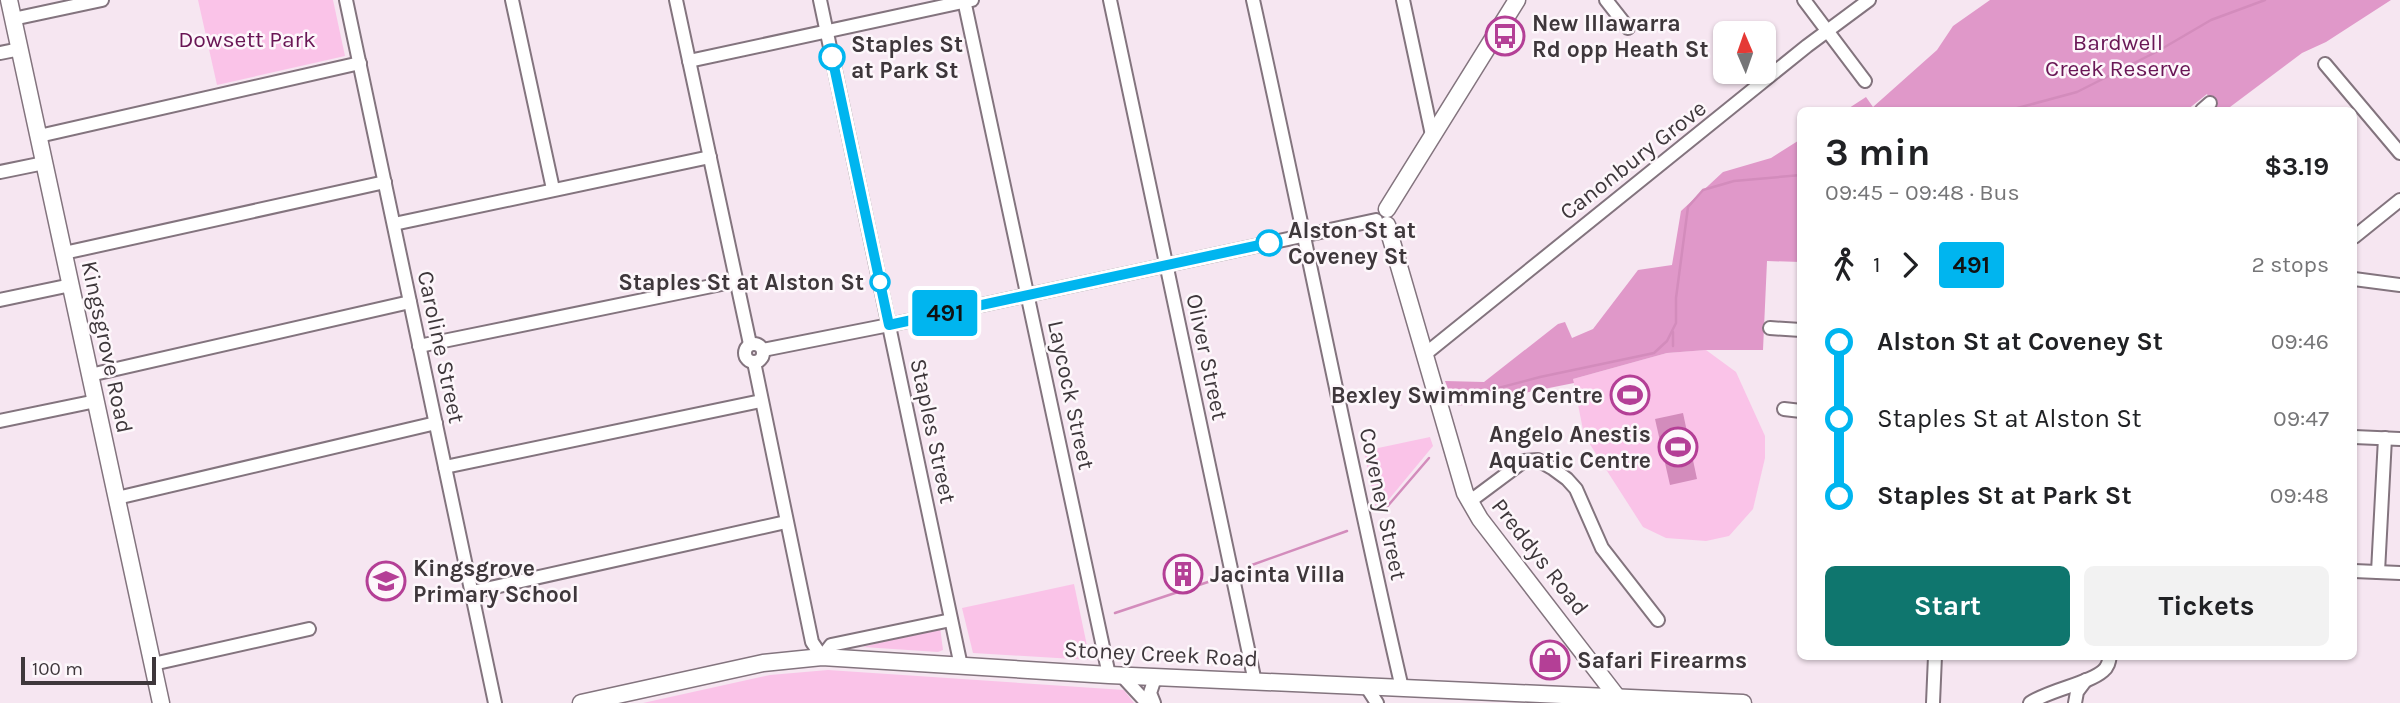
<!DOCTYPE html>
<meta charset="utf-8">
<style>
body{margin:0;font-family:Karla,sans-serif;background:#f2f2f2;color:#202124;height:100vh;display:flex;flex-direction:column;font-size:26px;white-space:nowrap}
*{box-sizing:border-box;margin:0}
p{font-size:23px;color:#757577}
.icon{flex:none;width:38px;height:38px;fill:none;stroke:currentColor;stroke-width:2;stroke-linecap:round;stroke-linejoin:round}
.map{position:relative;flex:1;overflow:hidden}
.side{position:absolute;left:1797px;top:107px;width:560px;height:553px;display:flex;flex-direction:column;background:#fff;border-radius:10px;box-shadow:0 2px 5px #0004}
.side>*{flex:none}
.badge{padding:0 14px;border-radius:5px;font-size:24px;line-height:46px}
.needle{width:46px;rotate:358deg}
.controls{position:absolute;left:1713px;top:21px;display:grid;gap:14px}
.controls a{display:grid;place-items:center;width:63px;height:63px;border-radius:10px;background:#fff;box-shadow:0 2px 5px #0004;font-size:35px}
.scale{position:absolute;left:21px;bottom:18px;width:135px;box-sizing:border-box;padding-left:7px;border:4px solid #3e373b;border-top:0;font-size:19px;line-height:24px;white-space:nowrap;color:#3e373b;-webkit-text-stroke:5px #fdf7fb;paint-order:stroke}
.map>.badge{position:absolute;translate:-50% -50%;box-shadow:0 0 0 4px #fff}
.legs{display:flex;align-items:center;gap:10px;height:77px;padding:0 28px;font-size:23px}
.legs p{margin-inline-start:auto}
.headline{display:flex;align-items:center;justify-content:space-between;height:119px;padding:0 28px}
h1{font-size:38px;font-weight:700;line-height:52px}
.action{display:flex;gap:14px;margin-top:auto;padding:14px 28px}
.action a{flex:1;height:80px;border-radius:10px;background:#0f766e;color:#fff;font-size:28px;font-weight:700;line-height:80px;text-align:center}
.action a+a{background:#f2f2f2;color:#202124}
ul{padding:0 28px;list-style:none}
li{display:flex;align-items:center;gap:24px;height:77px;font-size:26px}
li i{display:grid;place-items:center;width:10px;height:100%;margin:0 9px;background:currentColor}
li i::after{content:'';width:18px;height:18px;margin:-9px;border:5px solid;border-radius:50%;background:#fff}
li p{margin-inline-start:auto}
li:first-child i{background:linear-gradient(#0000 50%,currentColor 0)}
li:last-child i{background:linear-gradient(currentColor 50%,#0000 0)}
.map>svg:first-child{display:block}
</style>
<div class="map">
<svg width="2400" height="703" viewBox="0 0 2400 703">
<rect width="100%" height="100%" fill="#f6e6f1"/>
<g fill="#fac3e8">
<path d="M198,0h135l12,56 -128,29z"/>
<path d="M1706,350l30,22 29,64v22l-12,51 -24,27 -23,5 -40,-3 -23,-11 -59,-92 -11,-56 94,-26z"/>
<path d="M1430,437l3,9 -48,58 -9,6 -12,-59z"/>
<path d="M1074,584l16,76 -117,-7 -11,-45z"/>
<path d="M940,627l3,23 -5,2 -75,-5z"/>
<path d="M828,670l296,20 10,13h-491l127,-28z"/>
</g>
<g fill="#e098c9">
<path d="M1990,0h401l-65,42 -24,11 -76,57h-11l-8,-16 -20,16h-341l20,-13 7,10 64,-57 16,-24z"/>
<path d="M1801,139v123l-34,-1 -4,89h-57l-39,3 -94,26 1,4 -116,23 -8,-12 -5,-13 39,1 74,-58 7,-2 7,16 21,-9 45,-59 34,-5 9,-54 42,-39 48,-14z"/>
</g>
<path fill="#d38cbc" d="M1683,413l14,66 -27,6 -15,-66z"/>
<g fill="none" stroke-linecap="round" stroke-linejoin="round">
<g stroke="#d38cbc" stroke-width="2.5">
<path d="M2010,110l67,-18 81,-41 53,-31 54,-20"/>
<path d="M1673,346v-14"/>
<path d="M1460,398l80,-21 114,-24 13,-12 9,-18v-25l12,-91 15,-17 31,-9 67,-6"/>
<path d="M1386,508l43,-50"/>
<path d="M1249,566l98,-35"/>
<path d="M1115,613l102,-34"/>
</g>
<defs>
<g id="minor">
<path d="M346,0l149,703"/>
<path d="M512,0l41,189"/>
<path d="M676,0l74,344"/>
<path d="M820,0l141,666"/>
<path d="M964,0l145,675"/>
<path d="M1110,0l145,682"/>
<path d="M1253,0c51,229 96,460 149,688"/>
<path d="M1403,0l29,135"/>
<path d="M1606,0l22,28"/>
<path d="M1804,0l61,81"/>
<path d="M13,19l89,-19"/>
<path d="M0,53l20,-4"/>
<path d="M689,61l283,-61"/>
<path d="M2325,64l75,89"/>
<path d="M2202,110l8,-7"/>
<path d="M39,136l321,-73"/>
<path d="M0,172l44,-9"/>
<path d="M394,224l316,-67"/>
<path d="M2354,237l46,-37"/>
<path d="M64,253l321,-71"/>
<path d="M2354,279l46,6"/>
<path d="M0,300l71,-15"/>
<path d="M1770,328l31,2"/>
<circle cx="754" cy="353" r="9"/>
<path d="M419,346l317,-65"/>
<path d="M763,350l126,-25 487,-105"/>
<path d="M1424,355l383,-309 62,-46"/>
<path d="M754,362l58,280 10,15 9,-12 120,-25"/>
<path d="M90,375l320,-73"/>
<path d="M1784,409l17,2"/>
<path d="M0,421l96,-20"/>
<path d="M2354,437l46,2"/>
<path d="M445,467l316,-66"/>
<path d="M117,498l319,-75"/>
<path d="M1469,502l55,-41 14,-1 14,8 15,11 9,10 26,59 56,72"/>
<path d="M2354,571l46,2"/>
<path d="M2378,572l7,-134"/>
<path d="M472,592l314,-70"/>
<path d="M153,664l156,-35"/>
<path d="M1122,676l25,27"/>
<path d="M1366,686l11,17"/>
<path d="M1154,703l-4,-10 4,-12 9,-4"/>
<path d="M1933,703l2,-47"/>
<path d="M2030,703c21,-14 58,-19 73,-32 5,-4 6,-9 7,-15"/>
<path d="M2075,703l2,-11 9,-12"/>
</g>
<g id="major">
<path d="M9,0l152,703"/>
<path d="M1387,209l130,-209"/>
<path d="M1387,225l78,268 15,26 141,183"/>
<path d="M581,703l182,-40 59,-6 287,18 634,28"/>
</g>
</defs>
<use href="#minor" stroke="#83747e" stroke-width="16"/>
<use href="#major" stroke="#83747e" stroke-width="19"/>
<use href="#minor" stroke="#fff" stroke-width="12"/>
<use href="#major" stroke="#fff" stroke-width="16"/>
</g>
<g fill="none" stroke-linecap="round" stroke-linejoin="round">
<defs>
<path id="line-1" d="M832,57l57,268 380,-82"/>
</defs>
<use href="#line-1" stroke="#fff" stroke-width="16"/>
<use href="#line-1" stroke="#00b5ef" stroke-width="10"/>
</g>
<defs>
<symbol id="bus-ring" viewBox="-11 -11 22 22"><circle r="9.5" fill="#fdf7fb" stroke="#b43f96" stroke-width="1.5"/><path d="M-5-6H5V4H4V6H2V4H-2V6H-4V4H-5ZM-3.5-4V0h7V-4ZM-3.5 1.2v1.5H-2V1.2ZM2 1.2v1.5H3.5V1.2Z" fill="#b43f96"/></symbol>
<symbol id="stadium-ring" viewBox="-11 -11 22 22"><circle r="9.5" fill="#fdf7fb" stroke="#b43f96" stroke-width="1.5"/><path d="M0-5a6.5 5 0 1 0 0 10a6.5 5 0 1 0 0-10ZM-3.5-1.8h7v3.6h-7Z" fill="#b43f96"/></symbol>
<symbol id="building-ring" viewBox="-11 -11 22 22"><circle r="9.5" fill="#fdf7fb" stroke="#b43f96" stroke-width="1.5"/><path d="M-4-6H4V6H1V3H-1V6H-4ZM-2.5-4.3h1.7v1.8h-1.7ZM.8-4.3h1.7v1.8H.8ZM-2.5-1h1.7V.8h-1.7ZM.8-1h1.7V.8H.8Z" fill="#b43f96"/></symbol>
<symbol id="school-ring" viewBox="-11 -11 22 22"><circle r="9.5" fill="#fdf7fb" stroke="#b43f96" stroke-width="1.5"/><path d="M0-5L7-2L0 1L-7-2ZM-4 1L0 2.5L4 1V4Q0 6-4 4Z" fill="#b43f96"/></symbol>
<symbol id="shop-ring" viewBox="-11 -11 22 22"><circle r="9.5" fill="#fdf7fb" stroke="#b43f96" stroke-width="1.5"/><path d="M-5-2.5h2.3a2.7 3.5 0 0 1 5.4 0H5L5.5 6h-11ZM-1.5-2.5h3a1.5 2.3 0 0 0-3 0Z" fill="#b43f96"/></symbol>
</defs>
<g fill-rule="evenodd">
<use href="#bus-ring" x="1483" y="14" width="44" height="44"/>
<use href="#stadium-ring" x="1608" y="373" width="44" height="44"/>
<use href="#stadium-ring" x="1656" y="425" width="44" height="44"/>
<use href="#building-ring" x="1161" y="552" width="44" height="44"/>
<use href="#school-ring" x="364" y="559" width="44" height="44"/>
<use href="#shop-ring" x="1528" y="638" width="44" height="44"/>
</g>
<g fill="#fff" stroke="#00b5ef" stroke-width="3.5">
<circle cx="832" cy="57" r="12"/>
<circle cx="1269" cy="243" r="12"/>
<circle cx="880" cy="282" r="9"/>
</g>
<g text-anchor="middle" dominant-baseline="central" stroke-width="5" stroke-linejoin="round" paint-order="stroke">
<g font-size="23" font-weight="bold" fill="#3e373b" stroke="#fdf7fb" text-anchor="start">
<text x="1532" y="23">New Illawarra<tspan x="1532" dy="26">Rd opp Heath St</tspan></text>
<text x="1603" y="395" text-anchor="end">Bexley Swimming Centre</text>
<text x="1651" y="434" text-anchor="end">Angelo Anestis<tspan x="1651" dy="26">Aquatic Centre</tspan></text>
<text x="413" y="568">Kingsgrove<tspan x="413" dy="26">Primary School</tspan></text>
<text x="1210" y="574">Jacinta Villa</text>
<text x="1577" y="660">Safari Firearms</text>
</g>
<g font-size="23" fill="#691655" stroke="#fdf7fb">
<text x="247" y="39">Dowsett Park</text>
<text x="2118" y="42">Bardwell<tspan x="2118" dy="26">Creek Reserve</tspan></text>
</g>
<g font-size="23" font-weight="bold" fill="#3e373b" stroke="#fdf7fb" text-anchor="start">
<text x="851" y="44">Staples St<tspan x="851" dy="26">at Park St</tspan></text>
<text x="1288" y="230">Alston St at<tspan x="1288" dy="26">Coveney St</tspan></text>
<text x="864" y="282" text-anchor="end">Staples St at Alston St</text>
</g>
<g font-size="23" fill="#3e373b" stroke="#fdf7fb">
<text transform="translate(1633 160) rotate(-38)">Canonbury Grove</text>
<text transform="translate(107 347) rotate(78)">Kingsgrove Road</text>
<text transform="translate(441 347) rotate(78)">Caroline Street</text>
<text transform="translate(1207 357) rotate(78)">Oliver Street</text>
<text transform="translate(1071 395) rotate(78)">Laycock Street</text>
<text transform="translate(933 431) rotate(78)">Staples Street</text>
<text transform="translate(1383 504) rotate(78)">Coveney Street</text>
<text transform="translate(1540 557) rotate(52)">Preddys Road</text>
<text transform="translate(1161 654) rotate(3)">Stoney Creek Road</text>
</g>
</g>
</svg>
<div class="controls">
<a><svg class="needle" viewBox="-14 -14 28 28"><path d="M0-13l5 13h-10z" fill="#e53935"/><path d="M0 13l5-13h-10z" fill="#757577"/></svg></a>
</div>
<div class="scale">100 m</div>
<b class="badge" style="left:945px;top:313px;background:#00b5ef;color:#111">491</b>
<section class="side">
<div class="headline"><div><h1>3 min</h1><p>09:45 – 09:48 · Bus</p></div><b>$3.19</b></div>
<div class="legs"><svg class="icon" aria-label="walk" viewBox="0 0 24 24"><circle cx="13" cy="4" r="2"/><path d="M13 8l-2 6 4 7M11 14l-3 7M7 12l3-4h3l4 4"/></svg>1<svg class="icon" aria-label="forward" viewBox="0 0 24 24"><path d="M9 5l7 7-7 7"/></svg><b class="badge" style="background:#00b5ef;color:#111">491</b><p>2 stops</p></div>
<ul>
<li><i style="color:#00b5ef"></i><b>Alston St at Coveney St</b><p>09:46</p></li>
<li><i style="color:#00b5ef"></i><span>Staples St at Alston St</span><p>09:47</p></li>
<li><i style="color:#00b5ef"></i><b>Staples St at Park St</b><p>09:48</p></li>
</ul>
<div class="action"><a>Start</a><a>Tickets</a></div>
</section>
</div>
